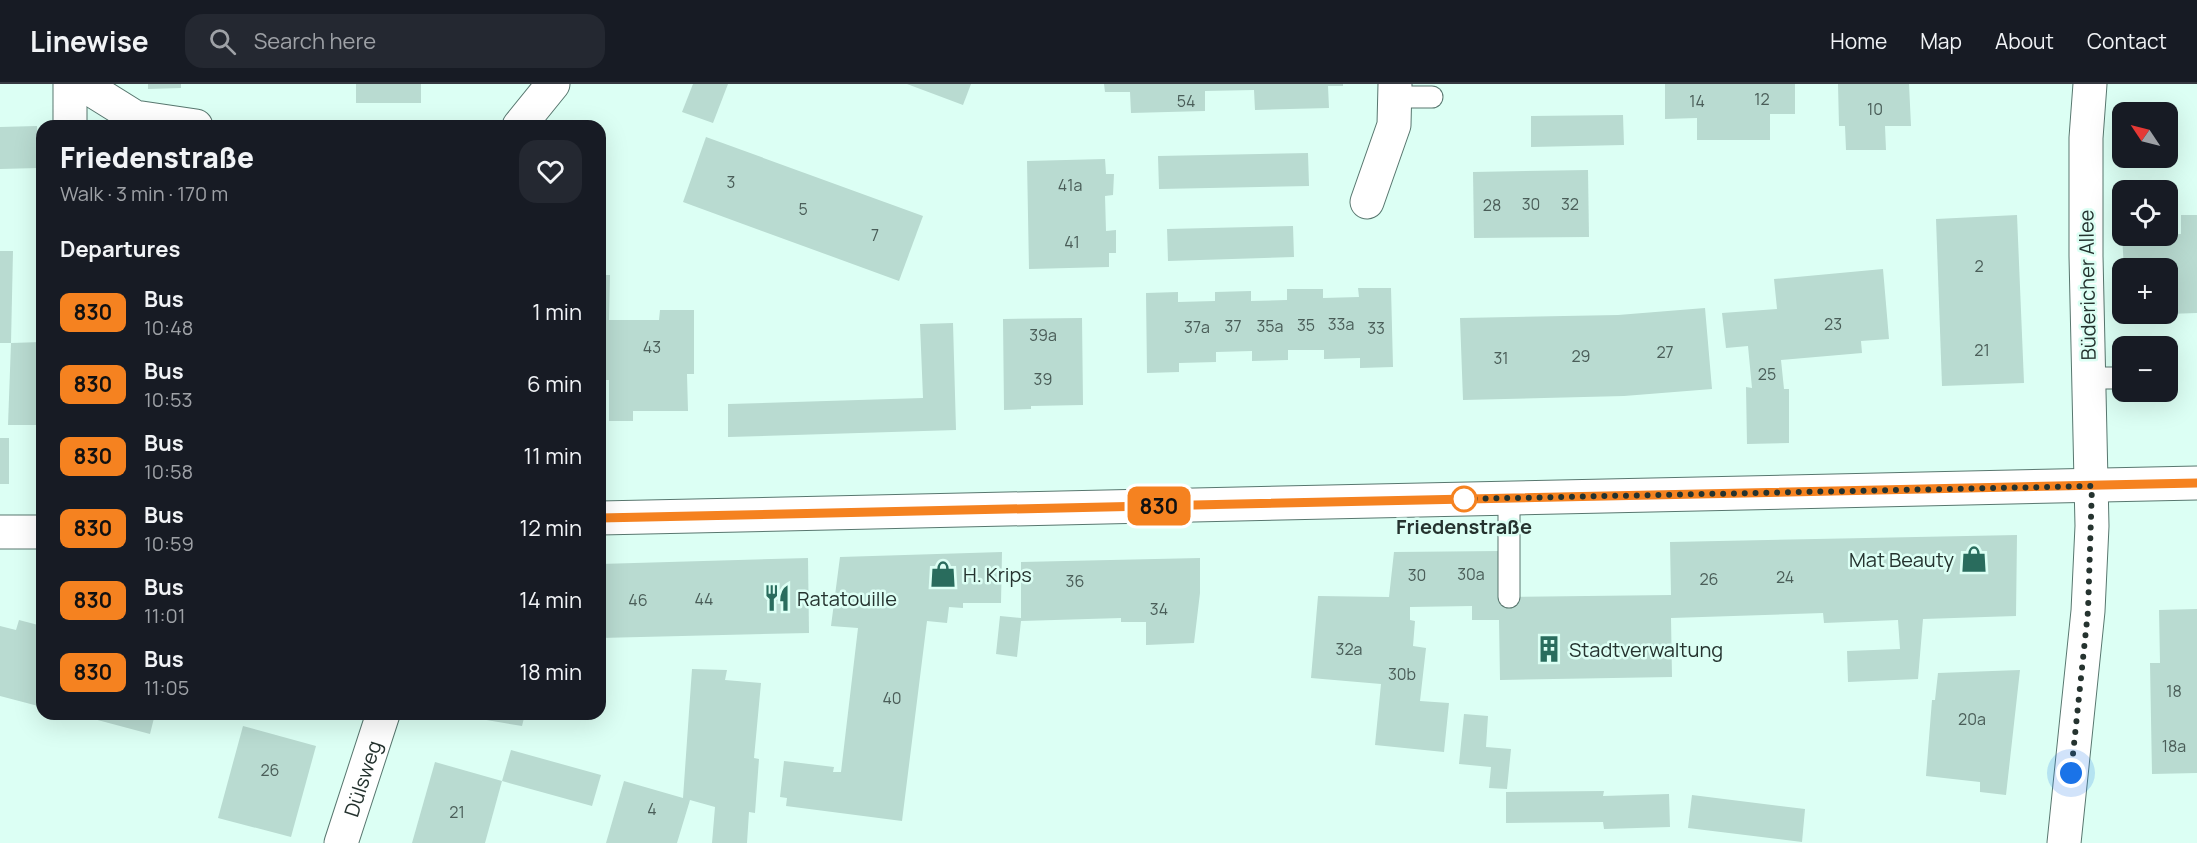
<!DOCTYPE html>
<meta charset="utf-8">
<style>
body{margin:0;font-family:Manrope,sans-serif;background:#242831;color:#f1f3f6;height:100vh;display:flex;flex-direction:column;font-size:22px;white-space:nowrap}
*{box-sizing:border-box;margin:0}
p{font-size:20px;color:#9ea1a6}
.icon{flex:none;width:33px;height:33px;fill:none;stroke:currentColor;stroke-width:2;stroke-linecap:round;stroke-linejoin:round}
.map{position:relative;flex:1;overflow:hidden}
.drawer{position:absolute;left:36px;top:36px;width:570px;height:600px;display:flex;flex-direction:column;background:#171b24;border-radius:18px;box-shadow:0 6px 24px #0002}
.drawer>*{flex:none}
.badge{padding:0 12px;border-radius:9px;font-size:21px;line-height:39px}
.needle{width:39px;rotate:305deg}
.tools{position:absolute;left:2112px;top:18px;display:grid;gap:12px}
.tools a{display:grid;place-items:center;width:66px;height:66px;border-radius:12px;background:#171b24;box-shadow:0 6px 24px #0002;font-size:30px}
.you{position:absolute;width:30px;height:30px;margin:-15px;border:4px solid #fff;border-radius:50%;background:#1a73e8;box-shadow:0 0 0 9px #1a73e833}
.map>.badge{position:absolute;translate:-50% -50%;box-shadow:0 0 0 3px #fff}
h2{padding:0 24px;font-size:22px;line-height:54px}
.round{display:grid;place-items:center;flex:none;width:63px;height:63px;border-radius:18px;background:#242831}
.overview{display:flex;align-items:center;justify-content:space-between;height:102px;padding:0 24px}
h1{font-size:28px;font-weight:800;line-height:45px}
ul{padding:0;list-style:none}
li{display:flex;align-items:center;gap:18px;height:72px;padding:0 24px}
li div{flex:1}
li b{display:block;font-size:22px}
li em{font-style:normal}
li .badge{min-width:66px;font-weight:700;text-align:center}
header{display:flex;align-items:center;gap:36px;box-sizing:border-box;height:84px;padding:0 30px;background:#171b24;border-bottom:2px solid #363941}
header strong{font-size:28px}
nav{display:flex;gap:33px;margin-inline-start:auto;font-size:21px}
.search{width:420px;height:54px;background:#242831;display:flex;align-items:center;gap:15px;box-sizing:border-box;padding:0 21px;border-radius:18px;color:#9ea1a6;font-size:22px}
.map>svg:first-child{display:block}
</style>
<header>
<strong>Linewise</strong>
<div class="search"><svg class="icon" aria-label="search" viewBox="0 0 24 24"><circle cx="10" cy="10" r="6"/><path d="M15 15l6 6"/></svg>Search here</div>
<nav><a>Home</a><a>Map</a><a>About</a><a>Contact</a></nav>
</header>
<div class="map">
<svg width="2197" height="759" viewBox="0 0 2197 759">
<rect width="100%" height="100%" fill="#dcfff4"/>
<g fill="#b9dbd1">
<path d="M148,0h33v4l-33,1z"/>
<rect x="356" y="0" width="65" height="19"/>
<path d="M693,0h35l-15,39 -31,-11z"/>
<path d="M907,0h64l-8,21z"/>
<path d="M1104,0h239v2h-15l1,22 -74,2 -1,-20 -49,1v20l-74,2 -1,-21h-25z"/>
<path d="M1665,0h130v30h-25v26h-73v-22l-32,1z"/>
<path d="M1838,0h71l2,42h-26l1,24h-40l-1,-24h-6z"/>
<path d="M1623,31l1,30 -93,2v-31z"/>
<path d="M37,42l2,42 -39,1v-42z"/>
<path d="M706,53l217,79 -24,65 -216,-79z"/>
<path d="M1308,69l1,33 -150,3 -1,-33z"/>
<path d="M1105,75l1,15h8l-1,21 -8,1 1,35 10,-1v23h-7v14l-80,2 -2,-108z"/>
<path d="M1588,86l1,67 -115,1 -1,-66z"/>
<path d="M2017,131l7,168 -82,3 -6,-167z"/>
<path d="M2181,131h16v98l-29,1v-46h-44l-2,-32 59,-2z"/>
<path d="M1293,142l1,31 -126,4 -1,-32z"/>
<path d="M0,167h13l-2,92h-11z"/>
<path d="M1883,185l6,70 -28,2 1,12 -81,7 3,29h5v54l-42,1 -1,-57 6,1 -4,-42 -22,2 -4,-35 55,-4 -3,-30z"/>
<path d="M600,191h10l-1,45h50l1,-10h34v64h-7l1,37h-55v10h-24v-41h-9z"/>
<path d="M1358,204h33l2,79 -33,1v-10l-36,1v-9h-36v10l-36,1v-10l-36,1v10l-37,1v9l-32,1 -1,-80 32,-1v10l37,-1v-9l36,-1v10l36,-1v-11h36v9l36,-1z"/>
<path d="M1705,224l7,81 -88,7 -161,4 -3,-82 158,-3z"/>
<path d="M1082,234l1,87 -52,1v3l-27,1 -1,-91z"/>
<path d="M953,239l3,107 -228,7v-33l195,-6 -3,-74z"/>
<path d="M42,258v83h-34l3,-82z"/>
<rect x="0" y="354" width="9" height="46"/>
<path d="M2017,451l-1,81 -93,3 -5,60 -70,3 -1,-31 53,-2 -2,-29 -74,3 -1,-10 -152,5 1,59 -172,3 -1,-60h-27v-14l-62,1v13l5,1 -2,25 13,2 -6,53 29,2 -5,49 -69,-7 6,-61 -70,-6 7,-82 71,1 5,-45 106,-1 -1,46 172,-2 -1,-53z"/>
<path d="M1002,468l-1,51h-38v5l-14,-1 -2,16 -20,-2 -25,200 -116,-15 1,-8 -7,-1 4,-36 50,6 -1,5h8l17,-144 -27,-2 9,-69z"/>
<path d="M808,474l1,75 -209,5v-74z"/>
<path d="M1200,474v35l-6,50 -48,2v-23h-25v-4l-100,3 -4,36 -21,-3 4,-38 21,2v-56z"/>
<path d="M2197,525v164l-45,1 -2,-111h10l-1,-53z"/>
<path d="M19,536l23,6v81l-42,-11v-70l16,4z"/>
<path d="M692,585l35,1 -2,10 36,3 -7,75 5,1 -4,54 -6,-1 -2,31h-35l3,-36 -25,-7 -13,43h-71l18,-62 59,17z"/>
<path d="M2020,586l-14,125 -26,-3v-10l-54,-6 6,-76h3l3,-27z"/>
<path d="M75,630h80l-5,20z"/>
<path d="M451,630h74l-3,12z"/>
<path d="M1464,630l24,2 -2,31 25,2 -4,40 -18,-1 2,-21 -32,-3z"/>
<path d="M243,642l73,20 -25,91 -73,-19z"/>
<path d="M511,666l90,25 -9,31 -90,-25z"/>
<path d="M435,678l67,19 -17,62h-73z"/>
<path d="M1604,707l-1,5 66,-2 1,33 -66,2 -1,-7 -97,1v-31z"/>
<path d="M1692,711l113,14 -3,33 -114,-14z"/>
</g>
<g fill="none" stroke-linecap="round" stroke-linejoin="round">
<defs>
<g id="service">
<path d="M1395,13h37"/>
<path d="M2088,294h33"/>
<path d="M1509,513v-99"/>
</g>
<g id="minor">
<path d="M82,0l53,33 61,9"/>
<path d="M70,42v-42"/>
<path d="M519,42l34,-42"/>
<path d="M1367,118l27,-77 1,-41"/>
<path id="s1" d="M341,759l42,-129"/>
<path d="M2064,759l24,-232 4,-85 -6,-270v-118l4,-54"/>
</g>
<g id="secondary">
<path d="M600,434l1597,-35"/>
<path d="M0,448h42"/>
</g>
</defs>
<use href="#service" stroke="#58776f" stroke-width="23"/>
<use href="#minor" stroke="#58776f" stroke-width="35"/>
<use href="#secondary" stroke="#58776f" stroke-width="35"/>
<use href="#service" stroke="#fff" stroke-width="21"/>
<use href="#minor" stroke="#fff" stroke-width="33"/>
<use href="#secondary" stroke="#fff" stroke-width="33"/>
</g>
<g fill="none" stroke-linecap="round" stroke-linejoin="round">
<defs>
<path id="line" d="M600,434l1597,-35"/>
</defs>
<use href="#line" stroke="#fff" stroke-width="14"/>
<use href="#line" stroke="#f58220" stroke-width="9"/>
<path stroke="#25332f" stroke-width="6" stroke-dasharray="0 10.8" d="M1464,415l628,-13 -4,125 -17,162"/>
</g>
<defs>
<symbol id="shop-bare" viewBox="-9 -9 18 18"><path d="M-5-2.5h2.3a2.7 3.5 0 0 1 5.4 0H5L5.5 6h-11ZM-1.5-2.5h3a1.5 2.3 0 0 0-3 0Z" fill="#296c5d" stroke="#dcfff4" stroke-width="2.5" paint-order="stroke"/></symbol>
<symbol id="restaurant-bare" viewBox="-9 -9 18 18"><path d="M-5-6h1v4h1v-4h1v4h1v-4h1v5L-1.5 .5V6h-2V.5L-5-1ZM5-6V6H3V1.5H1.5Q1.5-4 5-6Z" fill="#296c5d" stroke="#dcfff4" stroke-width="2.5" paint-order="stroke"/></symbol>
<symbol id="building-bare" viewBox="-9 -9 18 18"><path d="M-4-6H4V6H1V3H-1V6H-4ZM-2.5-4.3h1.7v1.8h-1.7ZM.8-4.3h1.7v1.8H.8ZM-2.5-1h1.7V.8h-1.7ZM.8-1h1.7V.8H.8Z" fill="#296c5d" stroke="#dcfff4" stroke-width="2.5" paint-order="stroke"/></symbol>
</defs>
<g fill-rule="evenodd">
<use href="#shop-bare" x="1955" y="456" width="38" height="38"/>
<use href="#shop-bare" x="924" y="471" width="38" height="38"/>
<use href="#restaurant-bare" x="758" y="495" width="38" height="38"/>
<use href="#building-bare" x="1530" y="546" width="38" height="38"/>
</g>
<circle fill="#fff" stroke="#f58220" stroke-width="3" cx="1464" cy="415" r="12"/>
<g text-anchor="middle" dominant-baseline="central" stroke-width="5" stroke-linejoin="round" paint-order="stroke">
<g font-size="16" fill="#4a5d58">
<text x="1762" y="15">12</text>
<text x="1186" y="17">54</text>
<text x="1697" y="17">14</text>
<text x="1875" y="25">10</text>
<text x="731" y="98">3</text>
<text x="1070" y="101">41a</text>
<text x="1531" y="120">30</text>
<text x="1570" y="120">32</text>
<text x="1492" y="121">28</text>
<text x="803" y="125">5</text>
<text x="875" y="151">7</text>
<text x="1072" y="158">41</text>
<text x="1979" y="182">2</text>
<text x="1341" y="240">33a</text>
<text x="1833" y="240">23</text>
<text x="1306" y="241">35</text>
<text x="1233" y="242">37</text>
<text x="1270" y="242">35a</text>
<text x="1197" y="243">37a</text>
<text x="1376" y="244">33</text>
<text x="1043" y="251">39a</text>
<text x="652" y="263">43</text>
<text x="1982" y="266">21</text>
<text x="1665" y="268">27</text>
<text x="1581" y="272">29</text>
<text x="1501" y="274">31</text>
<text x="1767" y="290">25</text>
<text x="1043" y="295">39</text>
<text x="1471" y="490">30a</text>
<text x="1417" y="491">30</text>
<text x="1785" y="493">24</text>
<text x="1709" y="495">26</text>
<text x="1075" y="497">36</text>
<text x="704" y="515">44</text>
<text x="638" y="516">46</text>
<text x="1159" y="525">34</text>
<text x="1349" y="565">32a</text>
<text x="1402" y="590">30b</text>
<text x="2174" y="607">18</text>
<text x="892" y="614">40</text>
<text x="1972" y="635">20a</text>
<text x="2174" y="662">18a</text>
<text x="270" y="686">26</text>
<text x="652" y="725">4</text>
<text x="457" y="728">21</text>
</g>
<g font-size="20" fill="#25332f" stroke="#dcfff4">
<text transform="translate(2087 201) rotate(-91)">Büdericher Allee</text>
<text stroke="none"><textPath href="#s1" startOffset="68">Dülsweg</textPath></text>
</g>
<g font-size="20" font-weight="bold" fill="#25332f" stroke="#dcfff4">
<text x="1464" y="442">Friedenstraße</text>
</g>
<g font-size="20" fill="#25332f" stroke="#dcfff4" text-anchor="start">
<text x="1954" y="475" text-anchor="end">Mat Beauty</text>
<text x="963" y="490">H. Krips</text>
<text x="797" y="514">Ratatouille</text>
<text x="1569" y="565">Stadtverwaltung</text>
</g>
</g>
</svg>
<div class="tools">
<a><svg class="needle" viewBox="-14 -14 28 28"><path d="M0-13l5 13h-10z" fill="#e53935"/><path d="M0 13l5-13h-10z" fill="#9ea1a6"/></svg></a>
<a><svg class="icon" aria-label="locate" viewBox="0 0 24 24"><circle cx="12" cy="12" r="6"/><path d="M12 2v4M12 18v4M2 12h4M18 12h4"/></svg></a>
<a>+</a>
<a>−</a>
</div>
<div class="you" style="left:2071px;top:689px"></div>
<b class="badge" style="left:1159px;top:422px;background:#f58220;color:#111">830</b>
<section class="drawer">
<div class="overview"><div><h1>Friedenstraße</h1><p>Walk · 3 min · 170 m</p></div><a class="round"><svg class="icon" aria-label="heart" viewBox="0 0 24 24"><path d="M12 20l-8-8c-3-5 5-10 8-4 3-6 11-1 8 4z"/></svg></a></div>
<h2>Departures</h2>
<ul>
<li><span class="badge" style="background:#f58220;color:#111">830</span><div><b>Bus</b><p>10:48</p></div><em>1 min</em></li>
<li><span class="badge" style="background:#f58220;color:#111">830</span><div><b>Bus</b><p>10:53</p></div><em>6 min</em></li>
<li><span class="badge" style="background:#f58220;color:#111">830</span><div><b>Bus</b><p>10:58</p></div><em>11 min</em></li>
<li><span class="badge" style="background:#f58220;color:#111">830</span><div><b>Bus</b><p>10:59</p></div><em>12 min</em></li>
<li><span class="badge" style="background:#f58220;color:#111">830</span><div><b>Bus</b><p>11:01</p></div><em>14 min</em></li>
<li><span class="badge" style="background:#f58220;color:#111">830</span><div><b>Bus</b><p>11:05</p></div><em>18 min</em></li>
</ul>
</section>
</div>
